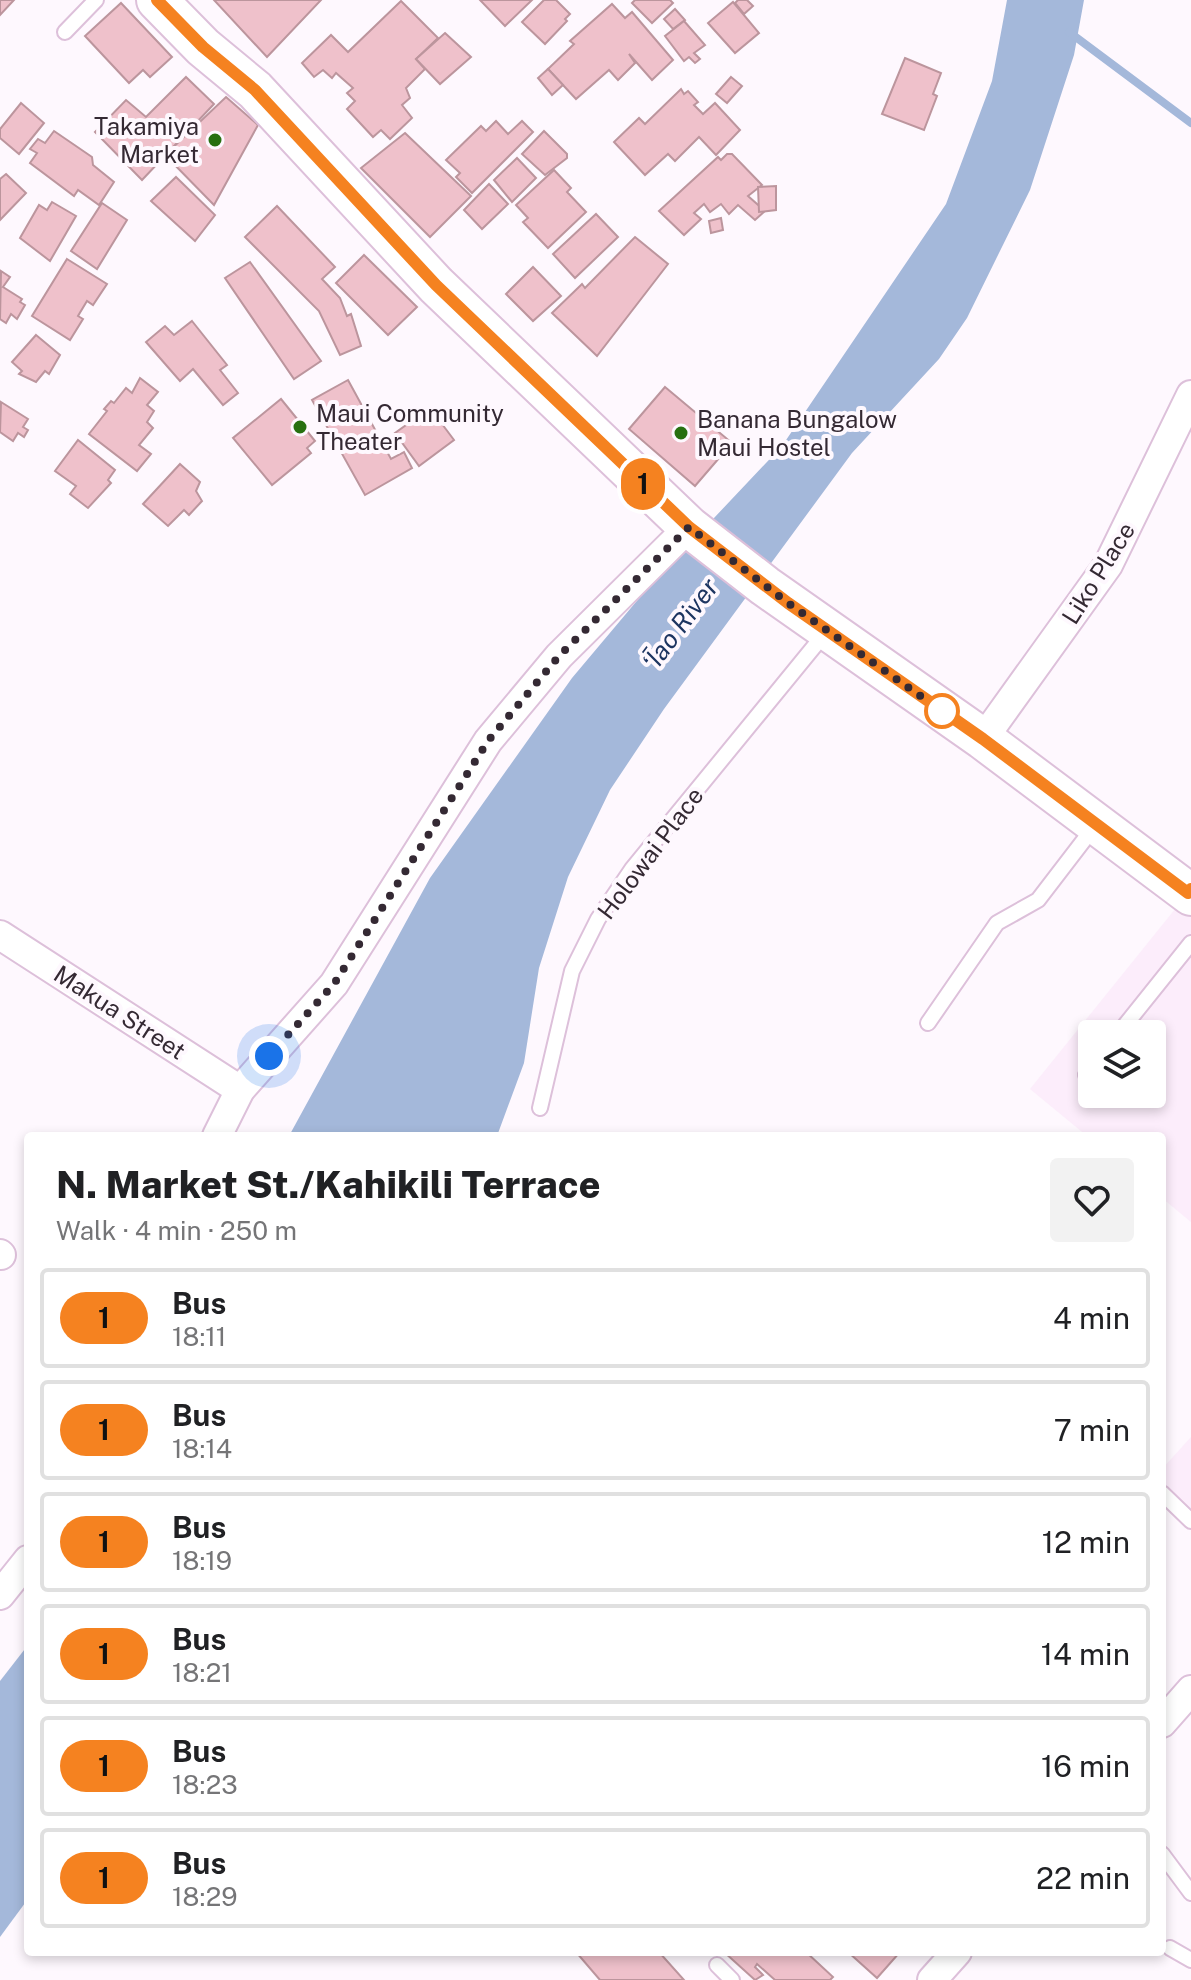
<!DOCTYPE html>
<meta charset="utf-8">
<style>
body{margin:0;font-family:"Public Sans",sans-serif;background:#f2f2f2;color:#202124;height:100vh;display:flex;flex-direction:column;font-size:30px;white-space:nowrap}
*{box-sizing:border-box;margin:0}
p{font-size:26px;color:#757577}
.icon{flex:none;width:44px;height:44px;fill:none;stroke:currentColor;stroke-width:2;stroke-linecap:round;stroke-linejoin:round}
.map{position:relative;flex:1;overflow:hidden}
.drawer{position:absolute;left:24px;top:1132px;width:1142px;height:824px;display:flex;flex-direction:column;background:#fff;border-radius:8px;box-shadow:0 4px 12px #0003}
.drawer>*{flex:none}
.badge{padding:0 16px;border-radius:26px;font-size:28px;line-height:52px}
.fabs{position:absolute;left:1078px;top:1020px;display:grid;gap:16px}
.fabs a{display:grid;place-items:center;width:88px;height:88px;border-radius:8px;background:#fff;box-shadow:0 4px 12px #0003;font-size:40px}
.you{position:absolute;width:40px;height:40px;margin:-20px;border:6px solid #fff;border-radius:50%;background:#1a73e8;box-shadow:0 0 0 12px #1a73e833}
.map>.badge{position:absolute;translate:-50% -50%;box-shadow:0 0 0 4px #fff}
.round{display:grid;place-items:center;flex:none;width:84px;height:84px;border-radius:8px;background:#f2f2f2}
.summary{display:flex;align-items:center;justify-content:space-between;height:136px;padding:0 32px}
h1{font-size:38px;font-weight:800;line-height:60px}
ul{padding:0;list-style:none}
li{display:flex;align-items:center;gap:24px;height:100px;margin:0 16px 12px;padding:0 16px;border:4px solid #e0e0e0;border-radius:8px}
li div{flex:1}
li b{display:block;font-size:30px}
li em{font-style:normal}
li .badge{min-width:88px;font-weight:700;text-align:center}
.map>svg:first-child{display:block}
</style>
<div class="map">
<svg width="1191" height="1980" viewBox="0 0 1191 1980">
<rect width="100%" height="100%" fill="#fef8fe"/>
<g fill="#fcedfb" fill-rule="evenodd">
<path d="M1188,893l3,2v327l-29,-24v-62h-75l-57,-47zM1092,1034h60v60h-60z"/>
<path d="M1191,1437v72l-29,-28v-12z"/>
</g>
<g fill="#a4b8da">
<path d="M1007,0h77l-10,55 -44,135 -63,128 -28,41 -87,94 -188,256 -54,81 -42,87 -29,91 -15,95 -27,73h-208l141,-258 142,-200 74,-88 136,-144 164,-242 46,-123z"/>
<path d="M28,1645v254l-28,38v-256z"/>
</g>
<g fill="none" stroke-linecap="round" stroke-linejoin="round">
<path stroke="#a4b8da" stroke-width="8" d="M1069,32l122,91"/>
</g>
<g fill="#efc1cb" stroke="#bc959d" stroke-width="2">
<path d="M0,0h14l-14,15z"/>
<path d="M214,0h107l-54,57z"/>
<path d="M480,0h52l-27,26z"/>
<path d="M544,0h12l14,14 -5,5 2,2 -22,23 -23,-22z"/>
<path d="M635,0h35l3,3 -21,20 -20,-20z"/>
<path d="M738,0h9l6,6 -9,8 -9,-11z"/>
<path d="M401,1l37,37 -22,21 9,10 -19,19 4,10 -8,7 10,13 -22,21 -9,-9 -8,7 -26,-28 8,-8 -8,-8 6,-5 -17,-15 -4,5 -9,-8 -9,7 -12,-14 29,-28 17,17z"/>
<path d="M733,2l26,31 -24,20 -27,-30z"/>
<path d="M121,3l51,54 -22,20 -7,-7 -14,13 -44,-47z"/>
<path d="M612,4l13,14 7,-6 41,48 -21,20 -23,-26 6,9 -17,17 -9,-10 -33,29 -28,-30 26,-25 -4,-3z"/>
<path d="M675,9l10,11 -12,9 -9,-10z"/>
<path d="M684,21l21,24 -11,8 6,6 -5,4 -6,-6 -5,4 -19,-25z"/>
<path d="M445,33l26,24 -31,27 -24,-25z"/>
<path d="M905,58l36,15 -8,21 4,2 -13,34 -42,-16z"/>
<path d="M548,69l15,16 -11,10 -14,-17z"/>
<path d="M186,77l28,27 -72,76 -47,-48 31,-32 20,17z"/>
<path d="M731,77l11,9 -15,17 -11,-9z"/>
<path d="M681,89l3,5 4,-3 10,11 -4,3 9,9 12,-11 25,27 -24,25 -17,-18 -24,24 -7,-7 -23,21 -31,-33 25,-24 6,6z"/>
<path d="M226,97l32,28 -44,80 -49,-50z"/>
<path d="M21,103l23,20 -25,31 -19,-16v-9z"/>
<path d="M496,121l12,13 14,-13 11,11 -61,61 -16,-16 4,-4 -14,-13 35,-34 5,5z"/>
<path d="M54,131l38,26 1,8 21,17 -15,23 -21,-15 -4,6 -44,-33 7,-10 -7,-4 8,-10 7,4z"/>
<path d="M544,131l23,23v4l-22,17 -23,-21z"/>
<path d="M405,133l66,63 -41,41 -69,-69z"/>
<path d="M727,154h5l30,31 -14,11 17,15 -10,9 -17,-15 -9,9 -8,-10 -11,8 -6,-8 -10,9 7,6 -17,16 -25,-24 59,-54 3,3z"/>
<path d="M517,158l19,20 -24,24 -18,-22z"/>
<path d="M554,170l17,18 -4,4 19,20 -38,36 -25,-26 5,-4 -12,-13z"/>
<path d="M6,174l20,19 -26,27v-41z"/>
<path d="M176,177l39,38 -20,26 -44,-40z"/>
<path d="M489,184l19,20 -26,25 -18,-19z"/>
<path d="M776,186v24l-17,2 -1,-25z"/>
<path d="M52,202l24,14 -26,45 -30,-23 19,-33 8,5z"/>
<path d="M102,203l25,17 -30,49 -26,-18z"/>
<path d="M277,206l58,61 -13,12 18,19 7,18 4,-2 10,32 -21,9 -21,-44 -74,-74z"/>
<path d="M596,214l22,23 -43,41 -22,-24z"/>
<path d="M721,218l2,12 -12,3 -2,-12z"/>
<path d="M635,237l33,27 -71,92 -45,-43 30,-29 3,4z"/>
<path d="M364,255l53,52 -29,28 -52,-52z"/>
<path d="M67,259l40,25 -14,21 -6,-4 -9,15 5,3 -13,21 -38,-24z"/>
<path d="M250,262l71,99 -27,18 -69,-101z"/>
<path d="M533,267l28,29 -28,25 -27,-27z"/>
<path d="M1,271l9,6 -7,10 19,12 -2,3 5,3 -8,14 -6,-5 -5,9 -6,-4z"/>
<path d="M192,321l35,44 -7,5 18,23 -15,12 -30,-36 -13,12 -34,-39 19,-16 9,9z"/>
<path d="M36,335l24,20 -11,19 -4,-3 -9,11 -17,-8 3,-3 -10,-9z"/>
<path d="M140,378l18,14 -11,13 7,6 -7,11 6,6 -14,17 12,9 -14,17 -48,-37 18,-23 -3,-2 7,-8 3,2 12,-15 6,5z"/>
<path d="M348,380l43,79 13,-7 8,16 -47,27 -53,-95z"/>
<path d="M665,387l67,56 -37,43 -66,-57z"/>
<path d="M281,399l34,42 -8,7 4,5 -39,32 -39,-47z"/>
<path d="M1,402l27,17 -5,8 5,3 -4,7 -6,-4 -5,8 -13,-9z"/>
<path d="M430,408l24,32 -35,26 -24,-33z"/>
<path d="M78,440l37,30 -7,10 3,3 -23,25 -18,-14 6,-8 -21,-15z"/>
<path d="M180,464l20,18 -4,9 6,10 -13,14 -5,-5 -16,16 -25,-22z"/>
<path d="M576,1952h83l25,28h-84z"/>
<path d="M724,1952h82l27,25 -3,3h-55l-18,-16 -2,3 8,8 -8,5z"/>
<path d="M848,1952h52l-23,26z"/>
</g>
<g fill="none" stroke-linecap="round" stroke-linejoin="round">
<defs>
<g id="lane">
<path d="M65,32l31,-32"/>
<path d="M928,1023l69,-100 41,-23 56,-73"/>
<path d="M1118,1034l73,-91"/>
<path d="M1086,1075l6,-8"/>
<path d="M540,1108l32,-137 26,-52 34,-50 194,-237"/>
<path d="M1162,1493l29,28"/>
<path d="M1162,1854l29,39"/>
<path d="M1170,1948l21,12"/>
<path d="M717,1965l15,15"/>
</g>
<g id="street">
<path d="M983,739l125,-174 83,-170"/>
<path d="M0,935l240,155"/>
<path d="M217,1136l23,-46 94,-106 154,-243 71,-85 130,-129"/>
<path d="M0,1254l1,1"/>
<path d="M0,1595l28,-35"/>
<path d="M1162,1723l29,-33"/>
<path d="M932,1980l25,-28"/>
</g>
<path id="secondary" d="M157,0l46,47 52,43 181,195 253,242 76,59 218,153 208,156"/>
</defs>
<use href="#lane" stroke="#ddc0da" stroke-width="18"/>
<use href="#street" stroke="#ddc0da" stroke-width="32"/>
<use href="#secondary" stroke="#ddc0da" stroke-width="44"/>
<use href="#lane" stroke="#fff" stroke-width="14"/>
<use href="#street" stroke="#fff" stroke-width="28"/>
<use href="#secondary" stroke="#fff" stroke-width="40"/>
</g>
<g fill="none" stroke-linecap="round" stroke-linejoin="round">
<defs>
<path id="line" d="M157,0l46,47 52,43 181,195 253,242 99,76 195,136 205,154 3,-4"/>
</defs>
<use href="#line" stroke="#fff" stroke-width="18"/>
<use href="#line" stroke="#f58220" stroke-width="12"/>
<path stroke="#342933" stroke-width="8" stroke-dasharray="0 14.4" d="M269,1056l65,-72 154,-243 71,-85 130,-129 99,76 154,108"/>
</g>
<g fill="#287010" stroke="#fef8fe" stroke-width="3">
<circle cx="215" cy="140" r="8"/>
<circle cx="300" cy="427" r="8"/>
<circle cx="681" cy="433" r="8"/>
</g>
<circle fill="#fff" stroke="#f58220" stroke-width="4" cx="942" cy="711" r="16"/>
<g text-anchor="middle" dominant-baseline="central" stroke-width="8" stroke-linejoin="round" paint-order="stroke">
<g font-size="24" fill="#342933" stroke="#fef8fe" text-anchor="start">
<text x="199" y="126" text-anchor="end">Takamiya<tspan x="199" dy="28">Market</tspan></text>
<text x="316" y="413">Maui Community<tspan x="316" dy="28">Theater</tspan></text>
<text x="697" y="419">Banana Bungalow<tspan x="697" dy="28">Maui Hostel</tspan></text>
</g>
<g font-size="24" fill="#342933" stroke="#fef8fe">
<text transform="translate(1098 573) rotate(-58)">Liko Place</text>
<text transform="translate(650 853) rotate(-53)">Holowai Place</text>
<text transform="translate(120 1012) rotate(33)">Makua Street</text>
</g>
<g font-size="26" font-style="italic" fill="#1d3561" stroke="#fef8fe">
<text transform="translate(680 624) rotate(-53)">ʻĪao River</text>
</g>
</g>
</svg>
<div class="fabs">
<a><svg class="icon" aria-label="layers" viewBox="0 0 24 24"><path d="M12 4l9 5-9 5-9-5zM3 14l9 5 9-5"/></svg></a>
</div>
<div class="you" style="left:269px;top:1056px"></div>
<b class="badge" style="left:643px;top:484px;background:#f58220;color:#111">1</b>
<section class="drawer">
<div class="summary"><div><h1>N. Market St./Kahikili Terrace</h1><p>Walk · 4 min · 250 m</p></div><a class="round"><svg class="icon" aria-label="heart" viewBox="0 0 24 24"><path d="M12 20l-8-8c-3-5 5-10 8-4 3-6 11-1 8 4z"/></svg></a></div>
<ul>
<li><span class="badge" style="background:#f58220;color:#111">1</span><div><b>Bus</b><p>18:11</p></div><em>4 min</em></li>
<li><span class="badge" style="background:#f58220;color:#111">1</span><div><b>Bus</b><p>18:14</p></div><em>7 min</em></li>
<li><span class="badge" style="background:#f58220;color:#111">1</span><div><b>Bus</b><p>18:19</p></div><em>12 min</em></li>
<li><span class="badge" style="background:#f58220;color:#111">1</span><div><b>Bus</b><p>18:21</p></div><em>14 min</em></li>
<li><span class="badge" style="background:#f58220;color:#111">1</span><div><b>Bus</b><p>18:23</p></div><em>16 min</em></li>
<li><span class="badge" style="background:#f58220;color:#111">1</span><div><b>Bus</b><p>18:29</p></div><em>22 min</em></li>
</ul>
</section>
</div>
